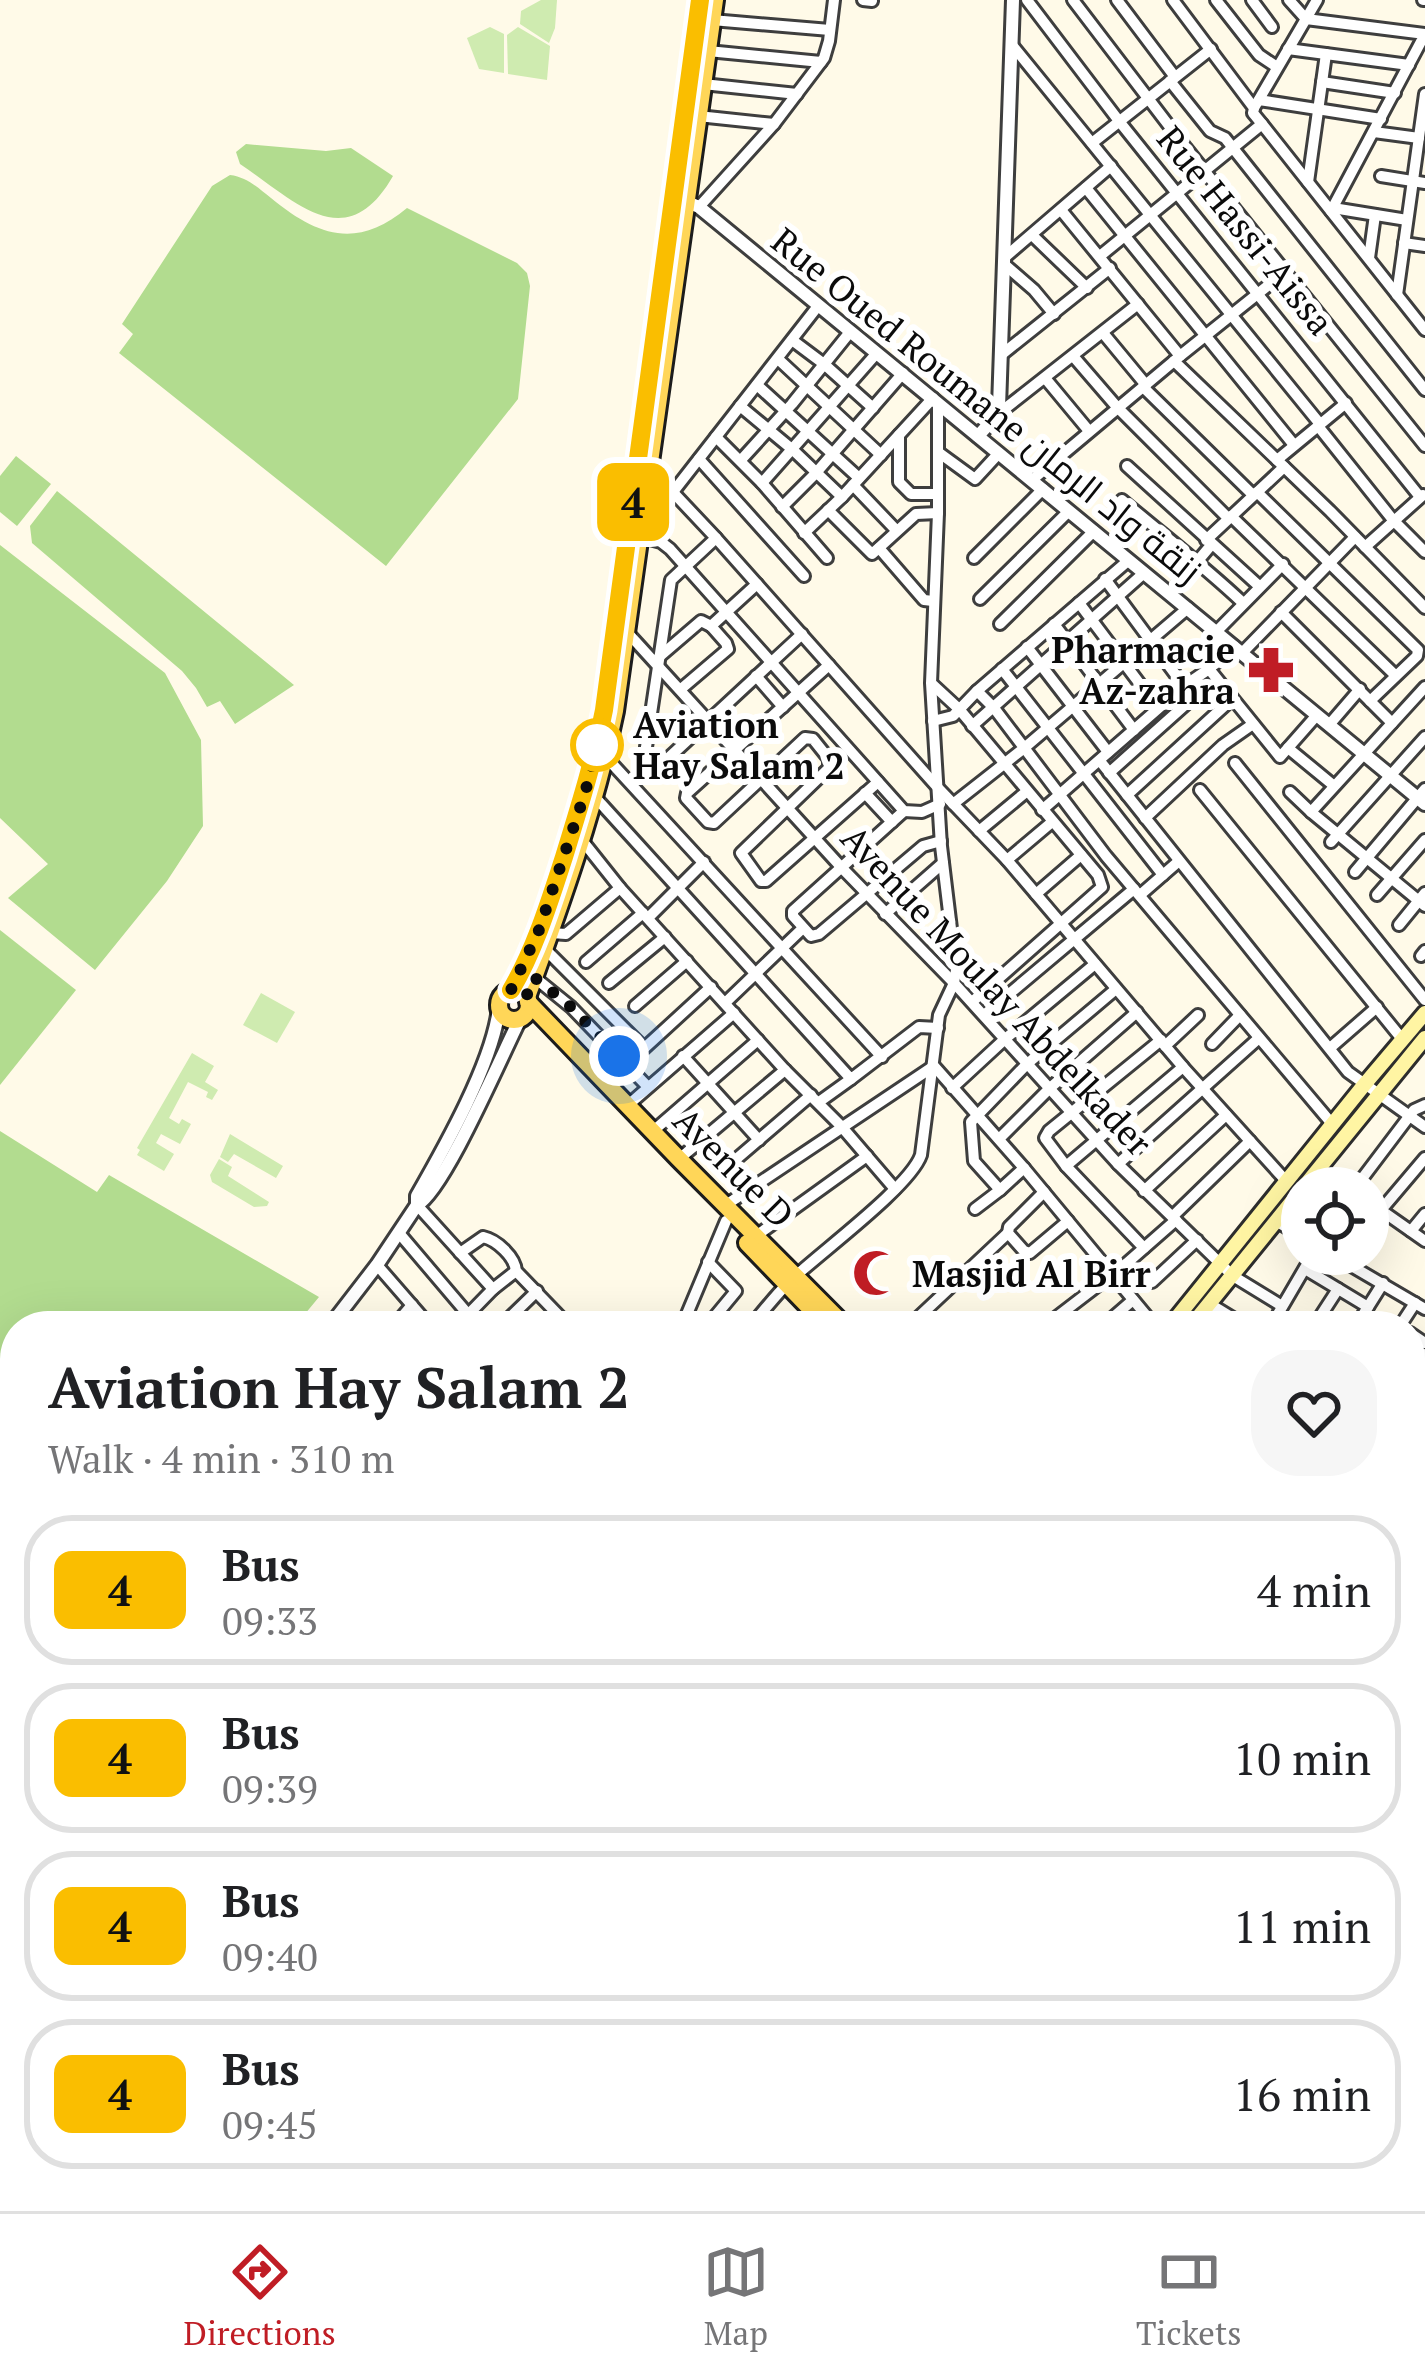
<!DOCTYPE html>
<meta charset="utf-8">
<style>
body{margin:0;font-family:"PT Serif",Cairo,serif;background:#f6f6f6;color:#202124;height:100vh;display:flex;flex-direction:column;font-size:45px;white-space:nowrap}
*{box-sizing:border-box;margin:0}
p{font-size:39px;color:#757577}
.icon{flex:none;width:66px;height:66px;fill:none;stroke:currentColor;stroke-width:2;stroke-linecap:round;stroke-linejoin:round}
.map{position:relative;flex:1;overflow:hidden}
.details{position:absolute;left:0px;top:1311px;width:1425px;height:900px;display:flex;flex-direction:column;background:#fff;border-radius:48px 48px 0 0;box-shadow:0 12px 48px #0002}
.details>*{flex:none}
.badge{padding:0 24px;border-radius:18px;font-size:42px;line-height:78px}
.tools{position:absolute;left:1281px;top:1167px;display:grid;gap:24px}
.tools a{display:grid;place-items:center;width:108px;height:108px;border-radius:50%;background:#fff;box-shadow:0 12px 48px #0002;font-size:60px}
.you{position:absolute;width:60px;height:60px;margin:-30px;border:9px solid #fff;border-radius:50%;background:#1a73e8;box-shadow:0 0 0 18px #1a73e833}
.map>.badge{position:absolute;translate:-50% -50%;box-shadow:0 0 0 6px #fff}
.round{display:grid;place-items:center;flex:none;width:126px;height:126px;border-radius:48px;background:#f6f6f6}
.head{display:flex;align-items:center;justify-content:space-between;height:204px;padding:0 48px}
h1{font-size:57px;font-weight:600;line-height:90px}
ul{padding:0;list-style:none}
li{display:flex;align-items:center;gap:36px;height:150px;margin:0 24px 18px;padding:0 24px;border:6px solid #e0e0e0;border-radius:48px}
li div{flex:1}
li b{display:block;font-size:45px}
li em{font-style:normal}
li .badge{min-width:132px;font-weight:700;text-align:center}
.tabs{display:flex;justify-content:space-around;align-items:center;height:168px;border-top:3px solid #e0e0e0;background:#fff;font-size:33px;color:#757577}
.tabs a{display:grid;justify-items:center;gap:6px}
.tabs .active{color:#c01d25}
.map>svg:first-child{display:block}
</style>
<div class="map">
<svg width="1425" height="2211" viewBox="0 0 1425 2211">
<rect width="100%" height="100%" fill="#fffae8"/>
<g fill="#cfebb0">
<path d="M541,0h16l-2,28 -6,15 -29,-19 1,-13z"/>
<path d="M490,27l14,7v39l-25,-4 -12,-31z"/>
<path d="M518,27l32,19 -3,34 -39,-6 -1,-39z"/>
<path d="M261,993l34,19 -18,31 -34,-18z"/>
<path d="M192,1053l22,13 -9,16 13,8 -6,10 -6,-3 2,-5 -20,-10 -19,36 10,6 3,-5 9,5 -11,20 -19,-10 -5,9 18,11 -10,17 -27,-16 3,-5 -3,-2z"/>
<path d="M230,1134l53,32 -7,12 -42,-24 -6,8 -8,-5z"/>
<path d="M219,1159l13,8 -4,9 41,26 -2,4 -13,1 -42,-25 -2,-7z"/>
</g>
<g fill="#b2dc8f">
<path d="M246,144l80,7 25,-3 42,28c-47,82 -98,25 -153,-12l-4,-12z"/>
<path d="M230,175c17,2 28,13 41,23 46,38 86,52 136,10l110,55 10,10 3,13 -12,113 -132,167 -267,-213 14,-19 -11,-10 90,-138z"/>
<path d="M16,456l35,28 -34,42 -17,-14v-36z"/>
<path d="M57,491l237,194 -59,39 -15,-23 -13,6 -11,-19 -14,-17 -150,-128 -2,-17z"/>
<path d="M0,545l165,128 36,67 2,86 -36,55 -72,89 -87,-72 40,-34 -48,-46z"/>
<path d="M0,930l76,60 -76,95z"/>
<path d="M0,1131l97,61 12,-17 210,122 -24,29h-280v78l-15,-12z"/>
<path d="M0,1409l15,11v244l-15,10z"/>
</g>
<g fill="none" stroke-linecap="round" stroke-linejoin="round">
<defs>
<g id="minor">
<path d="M863,0l9,1"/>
<path d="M1027,0l92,121 301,376"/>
<path d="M1073,0l113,148 239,298"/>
<path d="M1117,0l58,77"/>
<path d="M1173,0l81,108 -1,5 9,11 163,206"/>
<path d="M1216,0l43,55 18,12"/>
<path d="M1252,0l20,27"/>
<path d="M1289,0l17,19 119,15 -94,177"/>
<path d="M1423,0h2"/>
<path d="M712,20l118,10"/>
<path d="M1012,45l308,379"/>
<path d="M1288,49l121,16"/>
<path d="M708,51l113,11"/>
<path d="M1170,81l40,50 15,7 200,252"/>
<path d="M1322,82l73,11"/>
<path d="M703,84l94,10"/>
<path d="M1259,100l122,19"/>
<path d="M1254,108l63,-108"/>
<path d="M698,116l76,8"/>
<path d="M1374,132l45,6"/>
<path d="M1092,143l119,-94"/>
<path d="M1381,176l44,7"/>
<path d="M1308,182l18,-128"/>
<path d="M1086,188l208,257"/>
<path d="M699,207l75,-83 50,-66 5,-17 5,-41"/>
<path d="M1333,208l74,12"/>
<path d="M1061,210l119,146"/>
<path d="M1032,235l55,53"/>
<path d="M1404,243l21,3"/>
<path d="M1100,256l162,-132"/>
<path d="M1004,258l107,-92"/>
<path d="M1369,258l6,-43"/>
<path d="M1004,264l30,26 20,24"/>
<path d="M1397,295l28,-201"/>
<path d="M1103,333l43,52"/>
<path d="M792,340l32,24 49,44"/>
<path d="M1001,355l109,-87"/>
<path d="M1073,356l44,51 111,111"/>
<path d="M778,359l103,96"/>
<path d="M1174,361l156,150 95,97"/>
<path d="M1045,378l44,53"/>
<path d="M757,385l102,93"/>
<path d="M1143,387l110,108"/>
<path d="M740,406l53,44 49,47 91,-99"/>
<path d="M998,414l140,-110"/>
<path d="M1318,426l75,94 32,32"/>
<path d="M899,435v47l12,12h27"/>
<path d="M716,437l46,46 65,75"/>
<path d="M938,452l37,27 24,-26"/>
<path d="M699,459l105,117"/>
<path d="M741,460l51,-56 58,-72"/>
<path d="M1277,460l69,-57"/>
<path d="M1127,466l132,120"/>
<path d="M644,478l24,9 48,51 223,251 68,71 176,207 104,115"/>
<path d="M1032,480l148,-124 105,-84"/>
<path d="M762,483l114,-129"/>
<path d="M853,485l43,45"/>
<path d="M673,492l145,-186"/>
<path d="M1257,492l161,158 -1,6 -47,45"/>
<path d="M1122,500c40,34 82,66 120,102"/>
<path d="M782,507l33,-33 88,-101"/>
<path d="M828,510l44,44 44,-40 22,-1"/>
<path d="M1231,516l164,159"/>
<path d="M804,533l38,-36"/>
<path d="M639,536l22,6 9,7 234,262 18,1 18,-8"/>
<path d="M716,538l-45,42 -25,167 1,7 8,10 8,-1 139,-129"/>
<path d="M1206,540l78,-73"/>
<path d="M1365,547l58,-52"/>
<path d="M879,548l45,52 9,1"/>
<path d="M974,558l69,-69"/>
<path d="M1105,579l79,107"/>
<path d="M1170,594l42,-50"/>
<path d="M980,599l89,-88"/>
<path d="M1079,603l79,105"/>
<path d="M1281,612l111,111"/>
<path d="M1000,624l94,-93"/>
<path d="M1054,624l80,106"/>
<path d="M711,626l46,-42"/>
<path d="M627,632l214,235 113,116 164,181 115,112 49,30"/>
<path d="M1216,632l67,-68"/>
<path d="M1027,647l81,105"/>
<path d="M1242,653l113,-116"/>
<path d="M659,657l42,-36 10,5"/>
<path d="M829,665l-142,128 -1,5 22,24 6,1 91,-85 8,1 16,20v9l-88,85 20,28h5l112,-99"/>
<path d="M1002,669l161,206"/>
<path d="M1209,669l71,88 37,-42"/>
<path d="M756,676l27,31"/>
<path d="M932,684l27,25 139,166 4,12 -130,115"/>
<path d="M681,689l47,-40 -2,-6 -15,-17"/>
<path d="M977,691l17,17 112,148 227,269"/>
<path d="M933,721l20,-5 24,-25 152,-131"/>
<path d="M1329,725l31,-36"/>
<path d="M972,726l172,-153"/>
<path d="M1288,748l45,37"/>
<path d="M605,756l277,301"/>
<path d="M1100,761l248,311 77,55"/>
<path d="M1235,763l190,237"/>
<path d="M1109,773l95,-85"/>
<path d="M1200,790l202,249"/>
<path d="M1290,792l21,20 114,94"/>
<path d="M865,793l27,29"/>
<path d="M1127,795l105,-96"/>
<path d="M595,797l256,282 68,-52 19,1"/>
<path d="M953,804l70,-55 165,-141"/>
<path d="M1042,810l142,-124 25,-17 25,-23"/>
<path d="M904,811l-111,100v5l18,20 8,-2 104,-88 18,-5"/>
<path d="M1311,812l114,-125"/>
<path d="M1145,818l78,-73 30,-21"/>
<path d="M979,831l47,-39"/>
<path d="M581,839l39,49 165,182 56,56 54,63"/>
<path d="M1331,842l94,-105"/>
<path d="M1007,860l45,-38"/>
<path d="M1355,872l70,-83"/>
<path d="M1036,894l45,-39"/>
<path d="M1140,895l39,-34"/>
<path d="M1377,895l48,-55"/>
<path d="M885,914l58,-51"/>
<path d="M648,918l56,-56"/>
<path d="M1399,925l26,-32"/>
<path d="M551,933l15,1 54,-46"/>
<path d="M545,949l99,99"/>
<path d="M1421,956l4,-5"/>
<path d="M586,962l57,-49"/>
<path d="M534,977l37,30 77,80"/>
<path d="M609,983l56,-46"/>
<path d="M725,1003l78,-75"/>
<path d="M635,1006l52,-45"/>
<path d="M984,1015l150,-126"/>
<path d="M1212,1044l28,-29"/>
<path d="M1165,1046l33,-31"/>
<path d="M1330,1048l47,-41"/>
<path d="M683,1056l76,84"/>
<path d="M627,1064l84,-77"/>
<path d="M952,1088l53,-49 90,-75"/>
<path d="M819,1102l32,-23"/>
<path d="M627,1106l107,-93"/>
<path d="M652,1132l106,-92"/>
<path d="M999,1139l51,-51 87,-76"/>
<path d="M700,1141l27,26 84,-72"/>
<path d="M679,1159l106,-89"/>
<path d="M1118,1164l141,-126"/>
<path d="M1066,1166l117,-99"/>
<path d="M1024,1168l-24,22 -26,-29 -3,-39 56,-58 89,-75"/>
<path d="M1320,1168l29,20"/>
<path d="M1355,1188l59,-78 11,-5"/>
<path d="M1144,1191l82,-76"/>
<path d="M1044,1192l-35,35 -1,6 16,18 6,2 38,-32"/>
<path d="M1368,1201l57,40"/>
<path d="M417,1205l76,84"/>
<path d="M726,1205l208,-139 90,102 131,158"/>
<path d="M975,1209l25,-19"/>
<path d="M1381,1210l44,-52"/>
<path d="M1173,1216l77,-75"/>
<path d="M1276,1221l26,16"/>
<path d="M1411,1231l14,-17"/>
<path d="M399,1233l79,93"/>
<path d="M756,1236l111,-80"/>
<path d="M1144,1248l-78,-82 -21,-28 4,-7 112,-91"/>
<path d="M460,1253l23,-16c14,3 32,20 33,34l53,55"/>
<path d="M1331,1254l94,55"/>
<path d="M377,1265l53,61"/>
<path d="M1305,1269l63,38"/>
<path d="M1152,1282l45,-42"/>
<path d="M1210,1304l36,22"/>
<path d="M394,1326l18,-21"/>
<path d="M457,1326l36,-37 23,-18"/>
<path d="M501,1326l36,-35"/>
<path d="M682,1326l44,-105"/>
<path d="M707,1326l29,-35 -28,-29"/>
<path d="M751,1326c12,-15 24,-30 38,-44 29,-28 121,-95 132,-127l18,-140 15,-32 2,-13 -15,-124 -10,-163 7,-170v-110"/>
<path d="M909,1326l99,-93"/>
<path d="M1045,1326l82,-63 49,-43"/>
<path d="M1103,1326l30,-26"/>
<path d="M1271,1326l42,-72"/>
<path d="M1314,1326l24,-37"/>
<path d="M1356,1326l27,-43"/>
<path d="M1400,1326l15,-23"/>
<path d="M1410,1333l15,10"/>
<path d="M1410,1379l15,-25"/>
<path d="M1410,1401l15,9"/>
<path d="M1410,1445l15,-26"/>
<path d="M1410,1472l15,9"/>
<path d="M1410,1610l15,-17"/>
<path d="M1410,1669l15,-18"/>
<path d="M1410,1685l15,12"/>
<path d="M1410,1719l15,-17"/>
<path d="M1410,1769l15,-16"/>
<path d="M0,1866l15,14"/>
<path d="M1410,1900l15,13"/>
<path d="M0,1961l15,14"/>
<path d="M1410,1977l15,-17"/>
<path d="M1410,2001l15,14"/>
<path d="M0,2002l7,7"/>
<path d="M1410,2034l15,-18"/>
<path d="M1410,2042l15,-5"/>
<path d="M0,2058l15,14"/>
<path d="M1410,2088l5,28"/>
<path d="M0,2121l15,-15"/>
<path d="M1410,2158l15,-3"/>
<path d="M0,2159l15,-17"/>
<path d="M0,2179l15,14"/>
<path d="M18,2196l17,15"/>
<path d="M153,2196l17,15"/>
<path d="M231,2196l16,15"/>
<path d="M338,2196l9,15"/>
<path d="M436,2196l11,15"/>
<path d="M507,2196l12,15"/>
<path d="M578,2196l16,15"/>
<path d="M630,2196l16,15"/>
<path d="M680,2196l16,15"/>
<path d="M705,2196l15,15"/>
<path d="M745,2196l15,15"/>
<path d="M785,2196l15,15"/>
<path d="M838,2196l17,15"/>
<path d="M869,2196l16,15"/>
<path d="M899,2196l16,15"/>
<path d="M989,2196l19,15"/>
<path d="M1353,2196l3,15"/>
<path d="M1393,2196l3,15"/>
<path d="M1170,2205l43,-9"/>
<path d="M1254,2205l47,-9"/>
<path d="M39,2211l11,-15"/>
<path d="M69,2211l13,-15"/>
<path d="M105,2211l13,-15"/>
<path d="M179,2211l12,-15"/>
<path d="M539,2211l22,-15"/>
<path d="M609,2211l16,-15"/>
<path d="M733,2211l14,-15"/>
<path d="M821,2211l12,-15"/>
<path d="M918,2211l13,-15"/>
<path d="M958,2211l13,-15"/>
</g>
<g id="tertiary">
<path d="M680,199l19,8 726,597"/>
<path d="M978,436l20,-22 1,-7 14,-407"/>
<path d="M417,1205v-9c28,-49 76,-134 82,-188"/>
<path d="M330,1326l47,-61 40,-60c27,-14 86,-153 104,-188"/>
<path d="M0,1722l15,-18"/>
<path d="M350,2211l18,-15"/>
<path d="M369,2211l18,-15"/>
</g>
<g id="secondary">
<path d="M1303,1188l122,-150"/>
<path d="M1170,1326l194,-241 61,-72"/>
<path d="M1191,1326l111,-137"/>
</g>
<g id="primary">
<path d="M630,528l70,-528"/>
<path d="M510,990l21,-39 21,-58"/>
<circle cx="514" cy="1005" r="15"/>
<path d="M527,997c34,-94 68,-188 88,-286l100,-711"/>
<path d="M528,1002l151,157 166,167"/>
<path d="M747,1243l80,83"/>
<path d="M1410,1813l15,14"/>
<path d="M1410,1839l15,14"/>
</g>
</defs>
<use href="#minor" stroke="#3e3e3e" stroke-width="16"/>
<use href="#tertiary" stroke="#3e3e3e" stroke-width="18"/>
<use href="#secondary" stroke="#2d2d2d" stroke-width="20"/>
<use href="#primary" stroke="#1c1c1c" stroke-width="22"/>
<use href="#minor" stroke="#fff" stroke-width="10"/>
<use href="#tertiary" stroke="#fff" stroke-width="12"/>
<use href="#secondary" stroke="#fff5a3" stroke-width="14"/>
<use href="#primary" stroke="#ffd658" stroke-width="16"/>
</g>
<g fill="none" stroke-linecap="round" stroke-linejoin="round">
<defs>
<path id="line" d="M511,990c24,-41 38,-87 53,-133 15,-49 30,-97 40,-147l96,-710"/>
</defs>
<use href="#line" stroke="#fff" stroke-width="27"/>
<use href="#line" stroke="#fabe00" stroke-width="18"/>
<path stroke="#0b0b0b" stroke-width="12" stroke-dasharray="0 21.6" d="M597,745l-12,48 -46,137 -28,60 9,1 6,6 8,-20 37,30 48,49"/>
</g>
<defs>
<symbol id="pharmacy-bare" viewBox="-9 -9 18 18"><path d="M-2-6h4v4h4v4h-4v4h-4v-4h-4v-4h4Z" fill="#c01d25" stroke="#fff" stroke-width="2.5" paint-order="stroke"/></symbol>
<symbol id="mosque-bare" viewBox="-9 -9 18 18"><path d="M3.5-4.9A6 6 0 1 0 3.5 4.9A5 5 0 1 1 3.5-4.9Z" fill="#c01d25" stroke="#fff" stroke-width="2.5" paint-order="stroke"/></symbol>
</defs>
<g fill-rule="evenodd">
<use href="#pharmacy-bare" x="1238" y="637" width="66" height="66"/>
<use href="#mosque-bare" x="843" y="1240" width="66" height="66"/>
</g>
<circle fill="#fff" stroke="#fabe00" stroke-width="6" cx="597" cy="745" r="24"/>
<g text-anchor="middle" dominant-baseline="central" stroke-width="12" stroke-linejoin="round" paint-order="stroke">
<g font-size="36" fill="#0b0b0b" stroke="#fff">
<text transform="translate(1246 230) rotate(51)">Rue Hassi-Aissa</text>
<text transform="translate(987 405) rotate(39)">Rue Oued Roumane زنقة واد الرمان</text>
<text transform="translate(997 990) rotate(47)">Avenue Moulay Abdelkader</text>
<text transform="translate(734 1167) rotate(45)">Avenue D</text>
</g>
<g font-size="36" font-weight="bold" fill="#0b0b0b" stroke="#fff" text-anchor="end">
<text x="1235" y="649">Pharmacie<tspan x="1235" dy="41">Az-zahra</tspan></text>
<text x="912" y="1273" text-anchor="start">Masjid Al Birr</text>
</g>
<g font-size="36" font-weight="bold" fill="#0b0b0b" stroke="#fff" text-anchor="start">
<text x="633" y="724">Aviation<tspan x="633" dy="41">Hay Salam 2</tspan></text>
</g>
</g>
</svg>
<div class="tools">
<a><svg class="icon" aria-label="locate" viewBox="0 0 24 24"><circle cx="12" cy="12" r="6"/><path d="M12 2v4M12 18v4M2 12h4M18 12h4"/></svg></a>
</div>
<div class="you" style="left:619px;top:1056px"></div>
<b class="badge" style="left:633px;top:502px;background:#fabe00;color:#111">4</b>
<section class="details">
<div class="head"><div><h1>Aviation Hay Salam 2</h1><p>Walk · 4 min · 310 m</p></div><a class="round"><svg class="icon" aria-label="heart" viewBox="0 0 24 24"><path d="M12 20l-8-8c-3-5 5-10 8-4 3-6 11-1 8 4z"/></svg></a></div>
<ul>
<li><span class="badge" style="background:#fabe00;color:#111">4</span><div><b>Bus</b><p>09:33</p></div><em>4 min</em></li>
<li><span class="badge" style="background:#fabe00;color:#111">4</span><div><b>Bus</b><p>09:39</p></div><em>10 min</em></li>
<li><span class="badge" style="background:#fabe00;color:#111">4</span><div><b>Bus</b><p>09:40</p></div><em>11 min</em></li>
<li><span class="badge" style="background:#fabe00;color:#111">4</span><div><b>Bus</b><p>09:45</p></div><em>16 min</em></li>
</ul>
</section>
</div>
<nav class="tabs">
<a class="active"><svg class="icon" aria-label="directions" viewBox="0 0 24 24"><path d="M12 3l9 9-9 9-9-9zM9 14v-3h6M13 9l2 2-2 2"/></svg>Directions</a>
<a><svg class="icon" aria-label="map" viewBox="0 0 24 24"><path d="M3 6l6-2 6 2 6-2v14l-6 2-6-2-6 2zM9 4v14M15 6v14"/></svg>Map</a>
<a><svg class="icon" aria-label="tickets" viewBox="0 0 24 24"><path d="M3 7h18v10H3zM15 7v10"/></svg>Tickets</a>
</nav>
